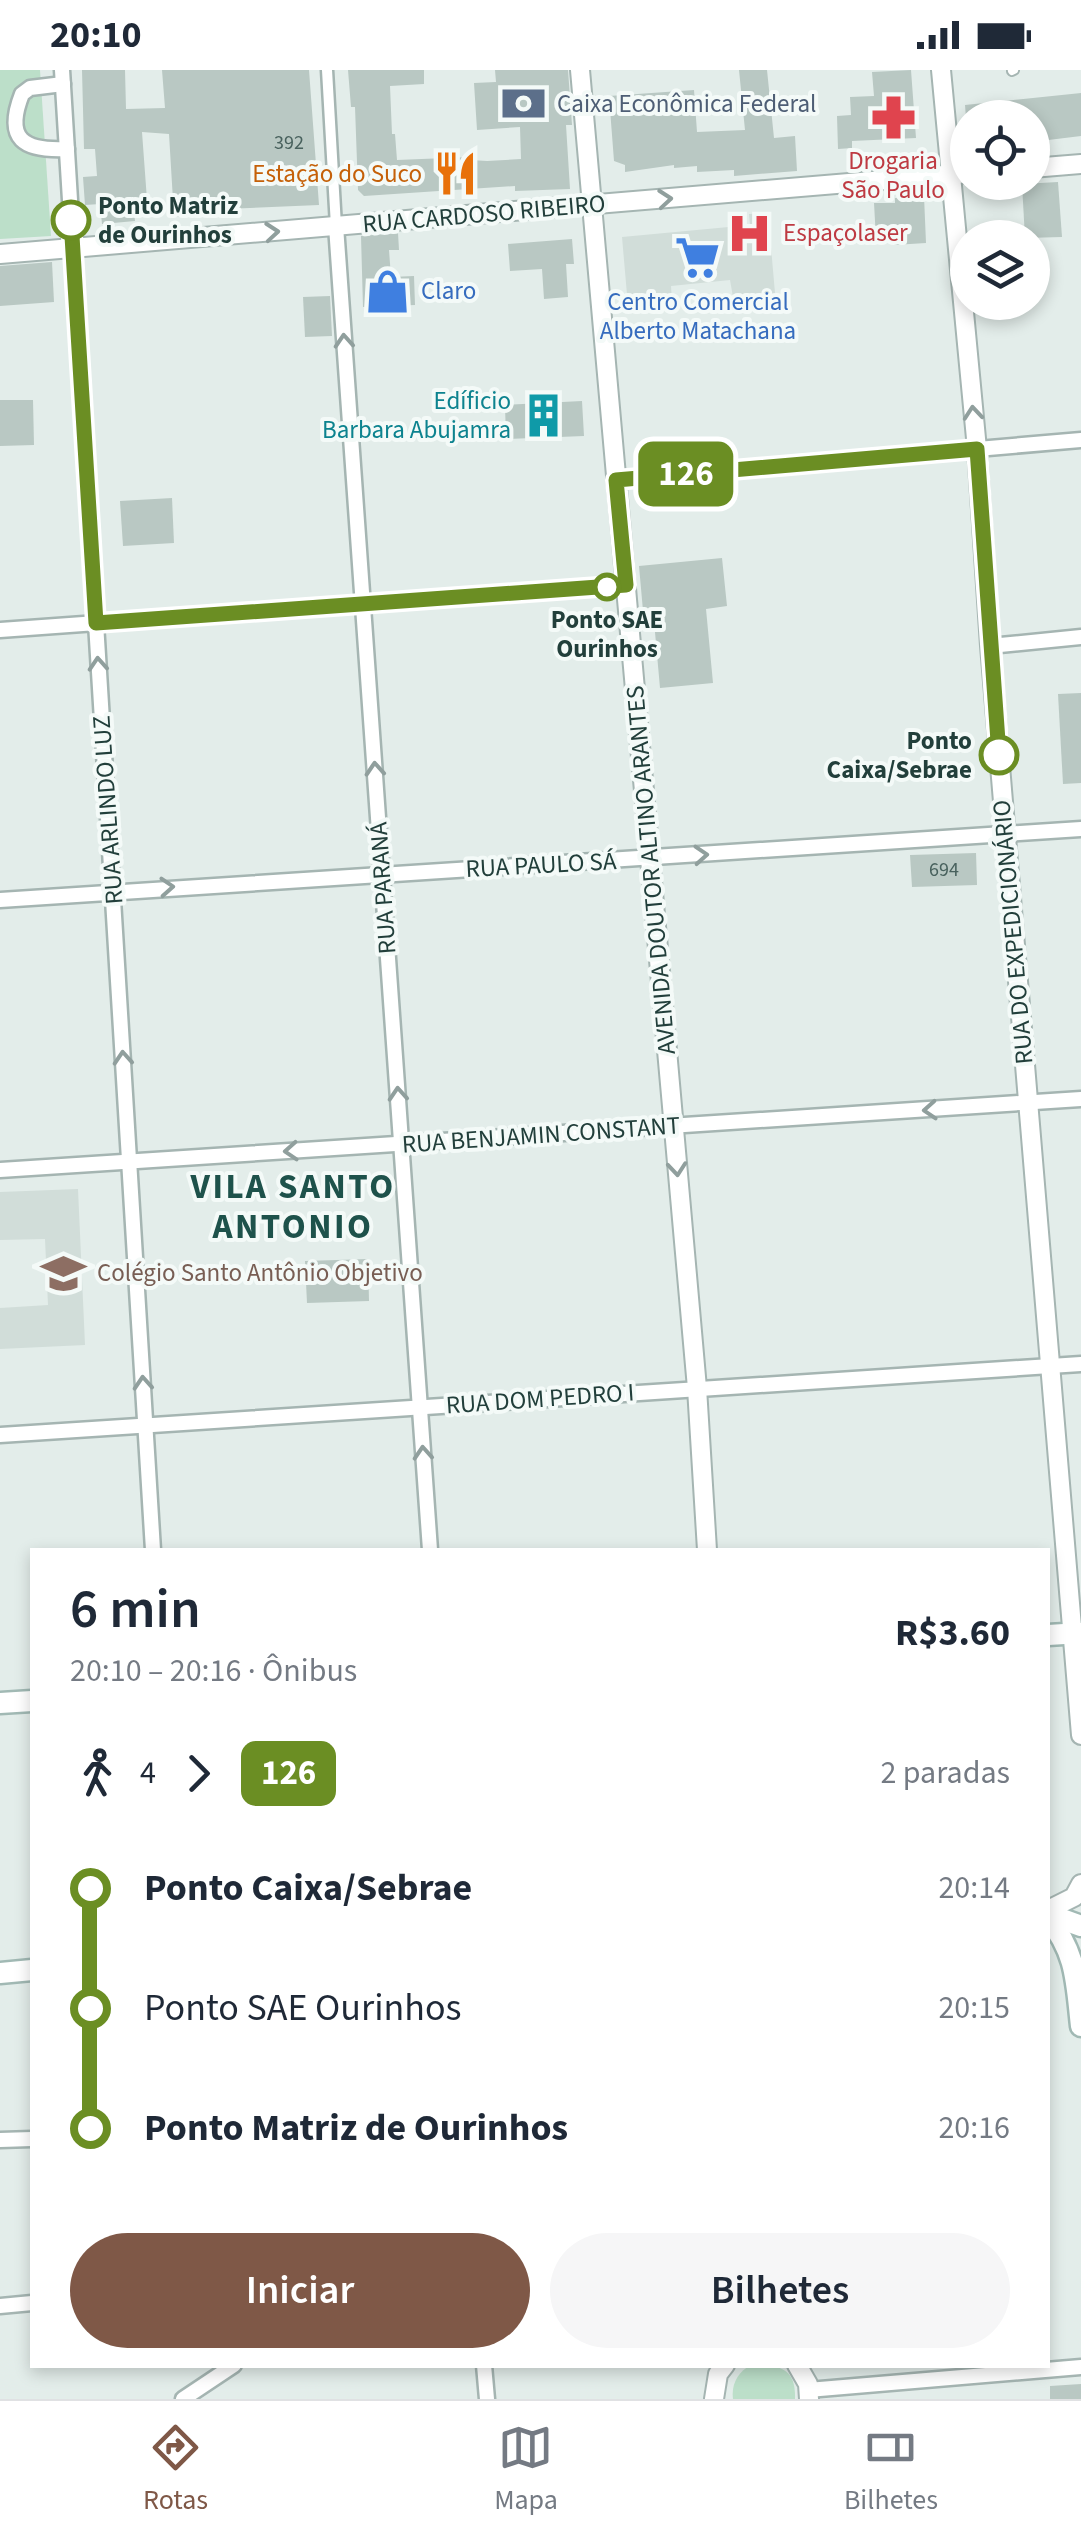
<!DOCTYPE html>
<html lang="pt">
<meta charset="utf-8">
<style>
body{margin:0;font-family:"Source Sans 3",sans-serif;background:#f6f6f7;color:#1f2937;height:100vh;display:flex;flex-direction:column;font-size:38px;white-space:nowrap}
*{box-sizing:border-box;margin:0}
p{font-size:32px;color:#747a83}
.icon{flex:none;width:55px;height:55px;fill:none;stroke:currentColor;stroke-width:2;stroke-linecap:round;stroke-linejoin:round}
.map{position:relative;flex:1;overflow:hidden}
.panel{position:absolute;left:30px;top:1478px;width:1020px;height:820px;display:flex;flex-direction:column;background:#fff;border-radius:0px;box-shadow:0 5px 15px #0003}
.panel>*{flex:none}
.badge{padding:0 20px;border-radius:15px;font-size:35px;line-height:65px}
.fabs{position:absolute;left:950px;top:30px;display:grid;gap:20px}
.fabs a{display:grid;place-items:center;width:100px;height:100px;border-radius:50%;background:#fff;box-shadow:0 5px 15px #0003;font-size:50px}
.map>.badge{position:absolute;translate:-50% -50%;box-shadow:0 0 0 5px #fff}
.legs{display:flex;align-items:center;gap:15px;height:110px;padding:0 40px;font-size:32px}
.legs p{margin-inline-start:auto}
.head{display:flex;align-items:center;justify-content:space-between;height:170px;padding:0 40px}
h1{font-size:55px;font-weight:600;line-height:75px}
.action{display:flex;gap:20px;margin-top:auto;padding:20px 40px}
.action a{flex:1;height:115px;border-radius:60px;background:#7f5847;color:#fff;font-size:40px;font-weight:600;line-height:115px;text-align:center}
.action a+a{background:#f6f6f7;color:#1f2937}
ul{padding:0 40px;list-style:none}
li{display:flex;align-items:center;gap:35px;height:120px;font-size:38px}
li i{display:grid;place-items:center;width:15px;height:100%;margin:0 12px;background:currentColor}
li i::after{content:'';width:25px;height:25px;margin:-12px;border:8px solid;border-radius:50%;background:#fff}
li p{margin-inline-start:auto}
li:first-child i{background:linear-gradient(#0000 50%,currentColor 0)}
li:last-child i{background:linear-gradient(currentColor 50%,#0000 0)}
.status{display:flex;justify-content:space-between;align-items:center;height:70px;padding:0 50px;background:#fff;direction:ltr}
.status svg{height:28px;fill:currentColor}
.dock{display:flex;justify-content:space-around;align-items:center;height:140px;border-top:2px solid #e0e1e3;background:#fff;font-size:28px;color:#747a83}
.dock a{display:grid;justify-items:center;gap:5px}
.dock .current{color:#7f5847}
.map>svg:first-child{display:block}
</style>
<div class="status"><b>20:10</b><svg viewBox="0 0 49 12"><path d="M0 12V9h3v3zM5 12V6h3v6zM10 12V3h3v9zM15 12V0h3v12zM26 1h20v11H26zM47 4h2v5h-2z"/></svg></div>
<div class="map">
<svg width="1081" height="2329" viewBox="0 0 1081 2329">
<rect width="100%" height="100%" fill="#e3edea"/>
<g fill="#d1ddd9">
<path d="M768,143l7,80 -42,4 -3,-17 -59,6 1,16 -44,4 -6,-69 128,-12 -1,-11z"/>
<path d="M78,1119l7,156 -85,4v-41l48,-3 -3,-66 -45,1v-48z"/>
</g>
<g fill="#bcdfc9">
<path d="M0,0h40l11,166 -51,3z"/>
<path d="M751,2295c27,0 45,1 44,34h-62c-2,-15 5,-27 18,-34z"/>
</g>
<g fill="#b9c8c3">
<path d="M82,0h43l1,39 39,-1 -3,-38h147l10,135 -95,4v4l-50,4 -5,-83 -27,-2 5,68 -14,1 2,20 -33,3 -2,-20 -15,1 -2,-28 14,-1 -2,-27h-11z"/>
<path d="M348,0h76v14l-34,2 2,48h3l2,26 74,-3v3l16,1 34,-2 -1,-32 -43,3 -3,-47 22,-1 -1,-12h73l4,55h-6l4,64 -55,2v-5l-151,10 -6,-6 -3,-83h-4z"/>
<path d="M739,0h28l7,68 21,-2 2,35 -63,5v-6l-37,2v-6l-23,2v-3l-49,7v-7l-11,-4 -5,-65 85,-6 3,42 48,-2z"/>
<path d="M911,0l5,68 -64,3v7l-14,1 -1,-33 14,-1 -1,-18 24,-1 -2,-24z"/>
<path d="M1081,23v43l-49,6v-24h-66l-1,-13z"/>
<path d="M1058,112l4,55 -37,1 -3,-54z"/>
<path d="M924,126l2,47 -32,2v-7l-18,1 -2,-36h21v-5z"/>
<path d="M398,163l1,17h-10l2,27 23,-1 1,29 -52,2 -2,-71z"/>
<path d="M572,169l2,25h-8l2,33 -24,2 -2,-30 -32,2 -2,-27z"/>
<path d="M52,192l2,40 -54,4v-40z"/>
<path d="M330,226l2,40 -27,1 -2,-40z"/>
<path d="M0,330h33l1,45 -34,1z"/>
<path d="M582,331l2,35 -25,1v-12l-28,1 1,12 -26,1 -1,-34z"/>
<path d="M172,428l2,45 -51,3 -3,-45z"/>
<path d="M722,488l5,48 -21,3 7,74 -53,5 -6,-67 -10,1 -5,-56z"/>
<path d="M1081,623v90l-18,1 -5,-90z"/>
<path d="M976,783l1,32 -65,2 -2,-32z"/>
<path d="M368,1189l1,42 -62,2 -2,-42z"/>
<path d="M1081,2314v15h-31v-13z"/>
</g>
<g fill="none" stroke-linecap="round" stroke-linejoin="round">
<defs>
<path id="service" d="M1012,1l2,-1"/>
<path id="pedestrian" d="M327,0l9,156"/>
<g id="minor">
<path d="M62,0l91,1480"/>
<path d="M63,14l-33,4 -8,6c-18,46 2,57 45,55"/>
<path d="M336,156l94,1324"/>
<path d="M616,410l465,-40"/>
<path d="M0,560l626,-45"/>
<path d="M990,576l91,-9"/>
<path d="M0,830l1081,-71"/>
<path d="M0,1100l1081,-71"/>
<path d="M0,1365l1081,-71"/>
<path d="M0,2070l32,-1"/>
<path d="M0,2236l32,-3"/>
<path d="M484,2295l3,34"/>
<path d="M808,2320l273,-23"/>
<path d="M183,2329l51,-34"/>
</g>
<g id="tertiary">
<path d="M580,0l117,1318 10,162"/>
<path d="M941,0l36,379 13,197 91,1089"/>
<path d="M1032,98l49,-4"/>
<path d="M0,184l968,-81"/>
<path d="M1048,1840l26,-13 7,-13"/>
<path d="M797,2295l11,19 1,15"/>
<path d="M714,2329l4,-25 7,-9"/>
</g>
<g id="secondary">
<path d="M1048,1565l33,-2"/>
<path d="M0,1633l32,-2"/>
<path d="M1048,1844l33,12"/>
<path d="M1048,1848c29,36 28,64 33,108"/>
<path d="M0,1903l32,-3"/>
</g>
</defs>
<use href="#service" stroke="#a5b5b2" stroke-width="12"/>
<use href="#pedestrian" stroke="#a5b5b2" stroke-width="15"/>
<use href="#minor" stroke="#a5b5b2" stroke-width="19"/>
<use href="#tertiary" stroke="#a5b5b2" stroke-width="22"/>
<use href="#secondary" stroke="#a1b9b4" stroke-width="25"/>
<use href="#service" stroke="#fff" stroke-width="8"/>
<use href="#pedestrian" stroke="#fff" stroke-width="10"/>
<use href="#minor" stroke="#fff" stroke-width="14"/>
<use href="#tertiary" stroke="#fff" stroke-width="18"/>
<use href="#secondary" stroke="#fff" stroke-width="20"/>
</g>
<defs><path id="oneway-chevron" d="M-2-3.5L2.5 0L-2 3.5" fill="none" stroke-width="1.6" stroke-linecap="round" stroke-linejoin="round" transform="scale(2.5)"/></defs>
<g stroke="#909f9d">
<use href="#oneway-chevron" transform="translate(665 129) rotate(-5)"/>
<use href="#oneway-chevron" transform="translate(272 162) rotate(-5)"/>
<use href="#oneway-chevron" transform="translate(344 271) rotate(-94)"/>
<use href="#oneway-chevron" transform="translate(973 343) rotate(-95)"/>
<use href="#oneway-chevron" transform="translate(98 594) rotate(-94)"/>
<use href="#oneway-chevron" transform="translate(375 699) rotate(-94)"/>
<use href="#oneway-chevron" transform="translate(701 785) rotate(-4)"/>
<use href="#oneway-chevron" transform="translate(167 817) rotate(-4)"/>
<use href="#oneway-chevron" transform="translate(123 988) rotate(-94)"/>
<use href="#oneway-chevron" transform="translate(398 1024) rotate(-94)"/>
<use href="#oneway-chevron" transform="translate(930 1040) rotate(176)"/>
<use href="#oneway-chevron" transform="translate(291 1081) rotate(176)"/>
<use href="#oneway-chevron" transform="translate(677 1099) rotate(85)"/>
<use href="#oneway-chevron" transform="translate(143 1313) rotate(-94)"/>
<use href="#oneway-chevron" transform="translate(423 1383) rotate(-94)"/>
</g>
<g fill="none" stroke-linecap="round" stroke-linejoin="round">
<defs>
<path id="line-1" d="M71,150l25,403 530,-38 -10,-105 361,-31 22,306"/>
</defs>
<use href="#line-1" stroke="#fff" stroke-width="22"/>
<use href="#line-1" stroke="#6b8e23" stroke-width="15"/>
</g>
<defs>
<symbol id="bank-bare" viewBox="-9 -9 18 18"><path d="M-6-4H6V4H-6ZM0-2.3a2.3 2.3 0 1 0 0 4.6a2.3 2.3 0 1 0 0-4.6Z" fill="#5c6f8a" stroke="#f4faf8" stroke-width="2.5" paint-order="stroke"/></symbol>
<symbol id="pharmacy-bare" viewBox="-9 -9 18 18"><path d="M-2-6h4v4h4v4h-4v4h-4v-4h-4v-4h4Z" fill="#e0444e" stroke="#f4faf8" stroke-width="2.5" paint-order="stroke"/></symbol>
<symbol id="restaurant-bare" viewBox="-9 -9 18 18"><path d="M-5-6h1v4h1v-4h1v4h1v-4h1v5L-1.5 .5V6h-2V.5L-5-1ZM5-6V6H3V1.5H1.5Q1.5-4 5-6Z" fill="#e8710a" stroke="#f4faf8" stroke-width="2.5" paint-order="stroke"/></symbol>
<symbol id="hospital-bare" viewBox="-9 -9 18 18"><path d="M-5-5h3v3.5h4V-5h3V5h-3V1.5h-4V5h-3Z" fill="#e0444e" stroke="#f4faf8" stroke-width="2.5" paint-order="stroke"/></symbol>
<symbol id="supermarket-bare" viewBox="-9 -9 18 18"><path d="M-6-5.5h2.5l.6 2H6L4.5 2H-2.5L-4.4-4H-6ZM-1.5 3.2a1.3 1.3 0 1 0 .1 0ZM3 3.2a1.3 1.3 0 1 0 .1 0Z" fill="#3f7fe0" stroke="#f4faf8" stroke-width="2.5" paint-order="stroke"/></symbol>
<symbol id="shop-bare" viewBox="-9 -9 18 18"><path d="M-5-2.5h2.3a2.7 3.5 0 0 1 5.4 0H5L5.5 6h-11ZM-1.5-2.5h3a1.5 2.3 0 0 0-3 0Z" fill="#3f7fe0" stroke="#f4faf8" stroke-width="2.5" paint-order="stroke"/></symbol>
<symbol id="building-bare" viewBox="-9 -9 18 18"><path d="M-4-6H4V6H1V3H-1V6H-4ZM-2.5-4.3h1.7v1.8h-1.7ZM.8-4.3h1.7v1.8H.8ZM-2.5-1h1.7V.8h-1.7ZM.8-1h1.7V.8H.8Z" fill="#0f9aa8" stroke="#f4faf8" stroke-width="2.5" paint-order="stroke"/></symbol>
<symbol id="school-bare" viewBox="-9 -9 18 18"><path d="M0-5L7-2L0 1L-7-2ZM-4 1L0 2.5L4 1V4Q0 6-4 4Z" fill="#8d6e63" stroke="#f4faf8" stroke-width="2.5" paint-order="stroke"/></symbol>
</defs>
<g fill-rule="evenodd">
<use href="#bank-bare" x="492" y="2" width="63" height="63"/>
<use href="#pharmacy-bare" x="862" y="16" width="63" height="63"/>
<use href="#restaurant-bare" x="424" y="72" width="63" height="63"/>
<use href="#hospital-bare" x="718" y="132" width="63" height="63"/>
<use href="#supermarket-bare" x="666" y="156" width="63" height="63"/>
<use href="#shop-bare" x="356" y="190" width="63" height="63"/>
<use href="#building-bare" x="512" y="314" width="63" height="63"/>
<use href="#school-bare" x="32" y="1172" width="63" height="63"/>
</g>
<g fill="#fff" stroke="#6b8e23" stroke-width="5">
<circle cx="71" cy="150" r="18"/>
<circle cx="607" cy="517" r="12"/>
<circle cx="999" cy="685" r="18"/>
</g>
<g text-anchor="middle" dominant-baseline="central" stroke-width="8" stroke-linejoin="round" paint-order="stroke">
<g font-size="20" fill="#48615d">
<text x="289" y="73">392</text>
<text x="944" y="800">694</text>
</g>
<g font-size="25" fill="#4e5e75" stroke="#f4faf8" text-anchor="start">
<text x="557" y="34">Caixa Econômica Federal</text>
</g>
<g font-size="25" fill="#be3a42" stroke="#f4faf8">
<text x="893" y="91">Drogaria<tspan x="893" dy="29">São Paulo</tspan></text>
<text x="783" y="163" text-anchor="start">Espaçolaser</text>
</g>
<g font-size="25" fill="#c56008" stroke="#f4faf8" text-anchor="end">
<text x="422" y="104">Estação do Suco</text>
</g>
<g font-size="25" font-weight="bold" fill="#223f3b" stroke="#f4faf8" text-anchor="start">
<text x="98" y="136">Ponto Matriz<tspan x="98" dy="29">de Ourinhos</tspan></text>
<text x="607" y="550" text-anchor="middle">Ponto SAE<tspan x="607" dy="29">Ourinhos</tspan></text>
<text x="972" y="671" text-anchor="end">Ponto<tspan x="972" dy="29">Caixa/Sebrae</tspan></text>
</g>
<g font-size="25" fill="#223f3b" stroke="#f4faf8">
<text transform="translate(484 144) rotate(-5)">RUA CARDOSO RIBEIRO</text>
<text transform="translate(108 740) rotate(-94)">RUA ARLINDO LUZ</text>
<text transform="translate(541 795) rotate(-3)">RUA PAULO SÁ</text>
<text transform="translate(651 800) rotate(-95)">AVENIDA DOUTOR ALTINO ARANTES</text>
<text transform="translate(383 818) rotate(-94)">RUA PARANÁ</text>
<text transform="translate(1013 862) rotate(-95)">RUA DO EXPEDICIONÁRIO</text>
<text transform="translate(541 1065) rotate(-4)">RUA BENJAMIN CONSTANT</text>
<text transform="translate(540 1329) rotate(-4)">RUA DOM PEDRO I</text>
</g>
<g font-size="25" fill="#366cbe" stroke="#f4faf8" text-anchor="start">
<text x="421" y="221">Claro</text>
<text x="698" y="232" text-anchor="middle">Centro Comercial<tspan x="698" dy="29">Alberto Matachana</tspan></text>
</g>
<g font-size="25" fill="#0d838f" stroke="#f4faf8" text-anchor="end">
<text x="511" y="331">Edíficio<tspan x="511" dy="29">Barbara Abujamra</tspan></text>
</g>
<g font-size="25" fill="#785e54" stroke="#f4faf8" text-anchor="start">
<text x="97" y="1203">Colégio Santo Antônio Objetivo</text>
</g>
<g font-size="35" font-weight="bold" letter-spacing="2.5" fill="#1e524b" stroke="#f4faf8">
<text x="293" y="1117">VILA SANTO<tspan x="293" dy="40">ANTONIO</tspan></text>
</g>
</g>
</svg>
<div class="fabs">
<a><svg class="icon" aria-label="locate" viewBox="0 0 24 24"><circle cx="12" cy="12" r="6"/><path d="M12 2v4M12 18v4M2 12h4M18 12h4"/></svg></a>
<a><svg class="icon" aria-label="layers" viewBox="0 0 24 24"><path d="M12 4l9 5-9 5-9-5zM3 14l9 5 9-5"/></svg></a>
</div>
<b class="badge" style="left:686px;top:404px;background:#6b8e23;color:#fff">126</b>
<section class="panel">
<div class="head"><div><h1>6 min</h1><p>20:10 – 20:16 · Ônibus</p></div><b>R$3.60</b></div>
<div class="legs"><svg class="icon" aria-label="walk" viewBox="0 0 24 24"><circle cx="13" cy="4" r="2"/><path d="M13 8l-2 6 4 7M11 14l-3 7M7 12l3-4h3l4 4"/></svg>4<svg class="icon" aria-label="forward" viewBox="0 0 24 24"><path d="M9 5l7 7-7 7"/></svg><b class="badge" style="background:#6b8e23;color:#fff">126</b><p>2 paradas</p></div>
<ul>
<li><i style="color:#6b8e23"></i><b>Ponto Caixa/Sebrae</b><p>20:14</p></li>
<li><i style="color:#6b8e23"></i><span>Ponto SAE Ourinhos</span><p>20:15</p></li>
<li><i style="color:#6b8e23"></i><b>Ponto Matriz de Ourinhos</b><p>20:16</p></li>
</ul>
<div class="action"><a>Iniciar</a><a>Bilhetes</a></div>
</section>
</div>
<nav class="dock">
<a class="current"><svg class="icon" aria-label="directions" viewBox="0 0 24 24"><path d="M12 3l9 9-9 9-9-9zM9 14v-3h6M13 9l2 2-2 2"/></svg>Rotas</a>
<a><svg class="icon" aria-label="map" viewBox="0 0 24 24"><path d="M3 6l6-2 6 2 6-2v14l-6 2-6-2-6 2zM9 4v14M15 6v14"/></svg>Mapa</a>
<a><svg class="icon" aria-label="tickets" viewBox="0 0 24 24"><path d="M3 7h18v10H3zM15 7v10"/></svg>Bilhetes</a>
</nav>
